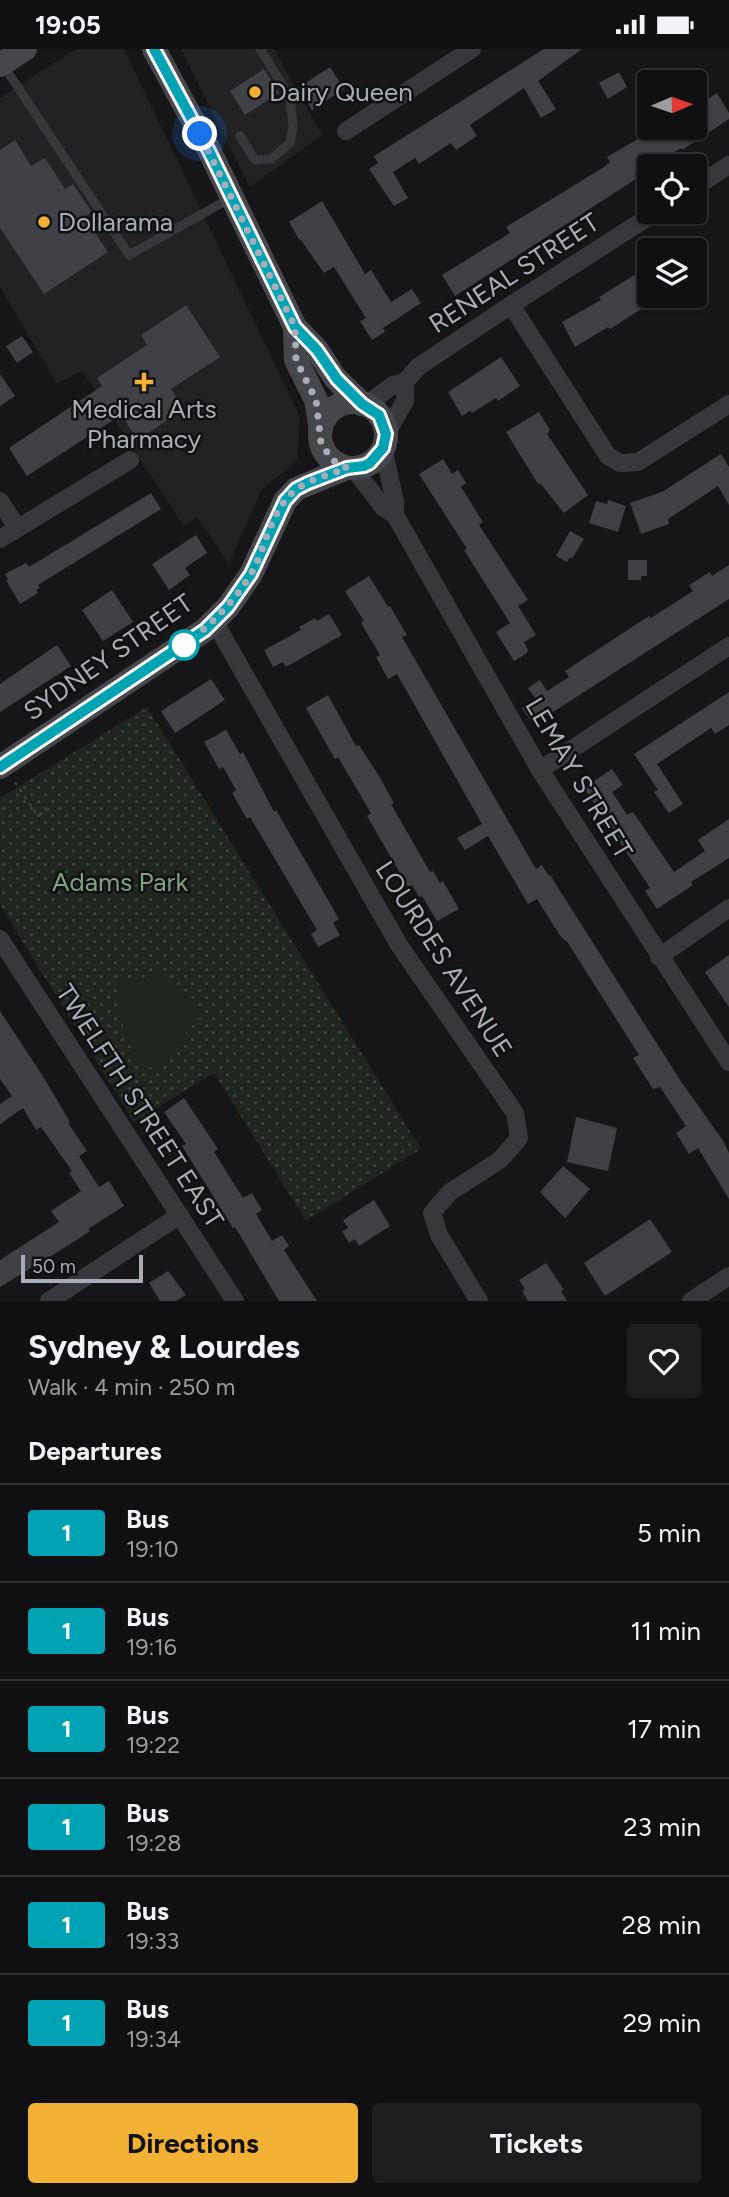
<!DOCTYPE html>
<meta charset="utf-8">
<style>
body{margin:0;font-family:Figtree,sans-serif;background:#1e1e20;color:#f1f3f6;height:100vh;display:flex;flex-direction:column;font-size:26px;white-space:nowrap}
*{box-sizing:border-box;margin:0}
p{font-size:23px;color:#9c9d9f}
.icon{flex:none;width:38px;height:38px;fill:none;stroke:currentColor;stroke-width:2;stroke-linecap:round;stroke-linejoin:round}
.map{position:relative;height:1252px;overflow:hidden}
.side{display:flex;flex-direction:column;background:#101012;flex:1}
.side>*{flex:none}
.badge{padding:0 14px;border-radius:5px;font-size:24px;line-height:46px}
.needle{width:46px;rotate:88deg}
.controls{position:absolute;left:637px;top:21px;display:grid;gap:14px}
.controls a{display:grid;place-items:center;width:70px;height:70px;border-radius:7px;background:#101012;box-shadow:0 2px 5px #0004,0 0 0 2px #303032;font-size:35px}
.scale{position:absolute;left:21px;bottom:18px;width:122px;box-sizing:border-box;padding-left:7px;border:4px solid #a8adb8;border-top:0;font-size:19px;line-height:24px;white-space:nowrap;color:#a8adb8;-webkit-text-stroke:5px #111113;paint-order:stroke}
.you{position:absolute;width:35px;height:35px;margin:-18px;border:5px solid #fff;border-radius:50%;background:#1a73e8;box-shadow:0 0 0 10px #1a73e833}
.map>.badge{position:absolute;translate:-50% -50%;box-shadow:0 0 0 4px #fff}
h2{padding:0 28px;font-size:26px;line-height:63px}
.round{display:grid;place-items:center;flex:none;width:74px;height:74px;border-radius:7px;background:#1e1e20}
.headline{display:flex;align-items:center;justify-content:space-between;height:119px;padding:0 28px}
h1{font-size:33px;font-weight:700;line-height:52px}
.action{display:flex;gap:14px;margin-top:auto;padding:14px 28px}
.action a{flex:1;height:80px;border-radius:7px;background:#f2b134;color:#111;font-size:28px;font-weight:700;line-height:80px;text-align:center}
.action a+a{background:#1e1e20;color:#f1f3f6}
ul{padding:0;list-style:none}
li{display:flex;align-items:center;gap:21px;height:98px;padding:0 28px;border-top:2px solid #303032}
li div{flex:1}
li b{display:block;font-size:26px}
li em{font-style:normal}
li .badge{min-width:77px;font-weight:700;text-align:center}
.status{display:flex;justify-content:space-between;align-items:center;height:49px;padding:0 35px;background:#101012;direction:ltr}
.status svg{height:19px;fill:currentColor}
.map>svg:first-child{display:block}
</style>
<div class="status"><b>19:05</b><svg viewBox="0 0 49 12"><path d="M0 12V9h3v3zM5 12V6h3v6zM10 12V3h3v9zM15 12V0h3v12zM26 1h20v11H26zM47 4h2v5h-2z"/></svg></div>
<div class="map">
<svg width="729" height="1252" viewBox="0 0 729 1252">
<defs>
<pattern id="green-dots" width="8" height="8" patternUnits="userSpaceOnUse" patternTransform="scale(1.75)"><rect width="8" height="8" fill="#1e261f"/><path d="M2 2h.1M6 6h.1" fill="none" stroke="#3c433d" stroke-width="1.8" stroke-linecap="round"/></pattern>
</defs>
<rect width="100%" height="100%" fill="#161618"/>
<g fill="#222225">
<path d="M76,0h48l176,368 -3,43 -36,31 -32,72 -32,-46 -13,9 -102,-156 -25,14 -57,-97v-189z"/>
<path d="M181,0h93l48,86 -72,52z"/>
</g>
<path fill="url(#green-dots)" d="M147,658l274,442 -115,72 -92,-148 -80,49 -134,-217v-107z"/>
<path fill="#1e261f" d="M160,926l29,19 15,19 -51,55 -12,-2 -23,-52 4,-34z"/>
<g fill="#404145">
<path d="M544,0h38l-44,32 18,28 -15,9 -17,-30 -54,37 7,11 -21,14 -5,-7 -32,21 -4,-6 -22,14 15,26 -14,8 -25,-37 9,-6 -4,-7z"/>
<path d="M330,18l14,22 -32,21 -14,-22z"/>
<path d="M264,20l15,24 -34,22 -15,-24z"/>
<path d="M619,23l8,15 -19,12 -9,-16z"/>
<path d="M717,44l12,20v6l-47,31 -1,-2 -47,27 2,4 -181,117 -13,-21 68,-42 -4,-6 98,-60 6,-5 -3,-5 50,-29h38v-21z"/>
<path d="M15,91l16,26 14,-8 20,31 8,-5 19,28 -8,5 24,35 -64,42 -44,-66v-78z"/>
<path d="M322,152l43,73 6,-4 20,32 21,-13 9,14 -38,25 2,4 -13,8 -12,-19 6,-3 -32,-51 -10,6 -23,-33 -1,1 -11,-19z"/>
<path d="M641,222l8,13v20l-39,25 -2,-2 -33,20 -13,-25 39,-22 -2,-3z"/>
<path d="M186,256l34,52 -49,32 13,20 -46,31 -17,-25 -94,61 -18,-28 93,-62 -5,-8 50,-33 -6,-10z"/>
<path d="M22,287l11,16 -16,11 -11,-17z"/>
<path d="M501,308l19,29 -22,15 -2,-3 -24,15 -2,-2 -8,5 -14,-24z"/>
<path d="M0,325l15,22 -15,10z"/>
<path d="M539,363l11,18 -3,4 41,61 -24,18 -24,-30 -2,1 -32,-52z"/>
<path d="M721,405l8,13v38l-11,-19 -50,33 1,5 -28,10 -11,-31 32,-11z"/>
<path d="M443,410l9,15 6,-4 8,13 -5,4 22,35 -4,3 49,75 -10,6 18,29 -12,7 4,8 -1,3 -13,8 -18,-29 14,-9 -46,-73 3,-1 -48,-75z"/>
<path d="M151,444l10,16 -123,76 2,3 -4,2 2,3 -18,11 -14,-24 2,-1 -3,-5 21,-11 3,4z"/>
<path d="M608,451l18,6 -8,26 -29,-9 7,-22 11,3z"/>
<path d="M570,482l14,8 -12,20 -2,-2 -3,5 -11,-6z"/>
<path d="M196,486l11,18 -22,15 5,7 -21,15 -17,-26z"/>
<path d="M628,511h19v16h-6v4h-13z"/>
<path d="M729,516v34l-187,120 -2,-3 -9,5 -9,-13 14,-9 -8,-11 12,-8 7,11 22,-14 -4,-6 84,-55 2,2 42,-27 -4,-6 21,-13 2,4z"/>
<path d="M369,527l19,31 2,-1 17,29 -5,2 134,232 6,-4 7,11 1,-1 130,205 44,62 5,11v46l-31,-51 -9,6 -13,-21 10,-7 -26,-39 -7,2 -20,-31 6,-3 -73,-115 -1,1 -6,-7 -22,-35 -9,5 -40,-68 -23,14 -8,-12 25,-14 -85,-150 -9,5 -12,-22 4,-2 -19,-32 3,-2 -19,-30z"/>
<path d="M112,541l21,32 -30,19 -21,-31z"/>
<path d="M329,565l13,21 -56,32 -3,-5 -10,5 -9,-17 37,-20 -2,-3 16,-9 2,3z"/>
<path d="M57,596l14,21 -71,46v-28z"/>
<path d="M211,630l14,21 -50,33 -14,-22z"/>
<path d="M729,643v33l-14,9 -4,-6 -54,36 26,40 -14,9 -15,-21 4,-2 -24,-36z"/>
<path d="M328,646l28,51 3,-1 20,31 15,27 -3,1 39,68 3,-1 7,12 3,-2 16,28 -22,12 -15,-25 -3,1 -7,-12 -4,2 -41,-71 4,-3 -33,-56 -3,2 -29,-51z"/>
<path d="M226,681l14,24 3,-2 31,60 2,-2 63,109 -6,4 7,12 -22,12 -7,-13 6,-4 -67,-113 -3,2 -15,-26 4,-3 -13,-23 -4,2 -15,-27z"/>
<path d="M612,720l11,16 -11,7 15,23 6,-3 41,60 31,-21 -7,-11 31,-21v39l-38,24 2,3 -36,24 -12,-18 5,-3 -66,-100z"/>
<path d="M729,906v52l-24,-35z"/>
<path d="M0,962l44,67 26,44 -2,1 19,28 -8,5 20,31 10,-6 15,25 -36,23 2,2 -18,12 -72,44v-27l59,-38 -8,-11 30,-20 -12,-18 3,-2 -31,-44 -5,3 -13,-22 -23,16v-20l12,-8 -12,-17z"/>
<path d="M184,1049l34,51 -4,3 29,46 9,-5 10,17 -6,4 16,27 10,-6 7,11 -5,4 33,51h-38l-44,-74 -2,1 -51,-82 4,-2 -22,-32z"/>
<path d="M576,1068l41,11 -9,43 -41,-9z"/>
<path d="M563,1117l27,23 -25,29 -25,-26z"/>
<path d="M374,1151l16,26 -31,20 -4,-7 -6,4 -7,-12 6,-3 -5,-8z"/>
<path d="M650,1170l22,33 -67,44 -21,-33z"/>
<path d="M546,1214l18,27 -3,1 6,10h-39l-6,-10 3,-2 -6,-9z"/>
<path d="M168,1222l18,24 -10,6h-16l-11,-18z"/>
</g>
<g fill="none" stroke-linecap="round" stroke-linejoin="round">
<path stroke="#3d3f44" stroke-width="2.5" stroke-dasharray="3.5 5" stroke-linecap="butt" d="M15,733l23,34 12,-8"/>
<g stroke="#37383d" stroke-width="9">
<path d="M3,16l126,190 100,-56"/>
<path d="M240,87l15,24 16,-1 19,-16 3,-16 -3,-30 -30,-48"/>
</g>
<g stroke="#37383d" stroke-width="18">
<path d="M346,82l126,-82"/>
<path d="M695,138l34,-22"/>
<path d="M511,256l97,151 12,7 18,-1 91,-58"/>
<path d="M366,356l27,-20 12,-3 13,-15 93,-62 145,-93"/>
<path d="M386,385l19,-33v-19"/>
<path d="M383,399l12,54v13"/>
<path d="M353,419l31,40 11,7 145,255 189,292"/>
<path d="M0,452l17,26"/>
<path d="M0,490l130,-79"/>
<path d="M214,572l185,324 116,168 4,25 -19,22 -50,32 -18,21 7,22 40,66"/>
<path d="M540,721l189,-124"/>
<path d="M0,890l235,362"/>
<path d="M659,908l70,-49"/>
<path d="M49,1252l131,-86"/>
<path d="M691,1252l38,-25"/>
</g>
<g stroke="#45474d" stroke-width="24">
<path d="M154,0l55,101 86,177 22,23 19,29 26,25"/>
<path d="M0,16l25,-16"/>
<path d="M295,278l1,33 20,40 5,29"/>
<circle cx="353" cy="386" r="33"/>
<path d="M0,718l205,-137 23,-23 23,-33 34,-73 11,-12 51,-21"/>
</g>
</g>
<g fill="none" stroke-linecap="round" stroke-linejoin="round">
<defs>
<path id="line" d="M0,718l205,-137 23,-23 23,-33 34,-73 11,-12 12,-6 39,-15 17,-2 6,-3 13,-15 3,-14 -7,-19 -17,-11 -25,-25 -20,-29 -22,-23 -86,-176 -55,-102"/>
</defs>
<use href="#line" stroke="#fff" stroke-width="16"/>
<use href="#line" stroke="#00a3b4" stroke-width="10"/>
<path stroke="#a8adb8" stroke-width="7" stroke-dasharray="0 12.6" d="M184,596c27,-20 49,-42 67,-71 15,-26 20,-67 46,-85 14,-10 34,-15 50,-21l-15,-8 -11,-17 -5,-43 -20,-40 -1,-33 -95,-193"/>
</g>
<g fill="#f2b134" stroke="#111113" stroke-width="2.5">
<circle cx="255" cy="43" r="7"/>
<circle cx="44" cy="173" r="7"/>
<path d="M140.5 322.5h7v7h7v7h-7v7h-7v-7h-7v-7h7z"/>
</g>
<circle fill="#fff" stroke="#00a3b4" stroke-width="3.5" cx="184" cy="596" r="14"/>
<g text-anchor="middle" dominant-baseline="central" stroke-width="5" stroke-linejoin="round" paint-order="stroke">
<g font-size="26" fill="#a8adb8" stroke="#111113" text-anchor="start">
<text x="269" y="43">Dairy Queen</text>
<text x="58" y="173">Dollarama</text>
<text x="144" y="360" text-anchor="middle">Medical Arts<tspan x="144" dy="30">Pharmacy</tspan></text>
</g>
<g font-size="26" fill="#a8adb8" stroke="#111113">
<text transform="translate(514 224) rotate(-33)">RENEAL STREET</text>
<text transform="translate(108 608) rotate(-35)">SYDNEY STREET</text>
<text transform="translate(579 729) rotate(59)">LEMAY STREET</text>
<text transform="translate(444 910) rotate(57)">LOURDES AVENUE</text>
<text transform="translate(140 1057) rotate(57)">TWELFTH STREET EAST</text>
</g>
<g font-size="26" fill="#7fa381" stroke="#111113">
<text x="120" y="833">Adams Park</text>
</g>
</g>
</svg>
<div class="controls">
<a><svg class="needle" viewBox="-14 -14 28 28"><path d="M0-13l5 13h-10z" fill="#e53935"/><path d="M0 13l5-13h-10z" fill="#9c9d9f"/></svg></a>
<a><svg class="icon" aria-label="locate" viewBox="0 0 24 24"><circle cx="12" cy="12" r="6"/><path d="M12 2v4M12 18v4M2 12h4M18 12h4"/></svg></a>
<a><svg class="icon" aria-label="layers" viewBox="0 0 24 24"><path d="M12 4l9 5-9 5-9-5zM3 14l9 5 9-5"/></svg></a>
</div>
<div class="scale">50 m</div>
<div class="you" style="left:200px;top:85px"></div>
</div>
<section class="side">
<div class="headline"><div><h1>Sydney &amp; Lourdes</h1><p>Walk · 4 min · 250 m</p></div><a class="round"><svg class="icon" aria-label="heart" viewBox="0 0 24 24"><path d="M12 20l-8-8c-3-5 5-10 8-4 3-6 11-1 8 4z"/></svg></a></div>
<h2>Departures</h2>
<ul>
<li><span class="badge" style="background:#00a3b4;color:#fff">1</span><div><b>Bus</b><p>19:10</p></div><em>5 min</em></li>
<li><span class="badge" style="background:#00a3b4;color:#fff">1</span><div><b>Bus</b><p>19:16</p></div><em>11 min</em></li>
<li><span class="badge" style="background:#00a3b4;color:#fff">1</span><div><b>Bus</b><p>19:22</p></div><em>17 min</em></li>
<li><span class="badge" style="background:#00a3b4;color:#fff">1</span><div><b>Bus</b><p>19:28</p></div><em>23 min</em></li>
<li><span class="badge" style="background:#00a3b4;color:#fff">1</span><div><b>Bus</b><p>19:33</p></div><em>28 min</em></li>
<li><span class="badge" style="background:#00a3b4;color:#fff">1</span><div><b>Bus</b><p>19:34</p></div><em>29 min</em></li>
</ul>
<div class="action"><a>Directions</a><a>Tickets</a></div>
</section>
